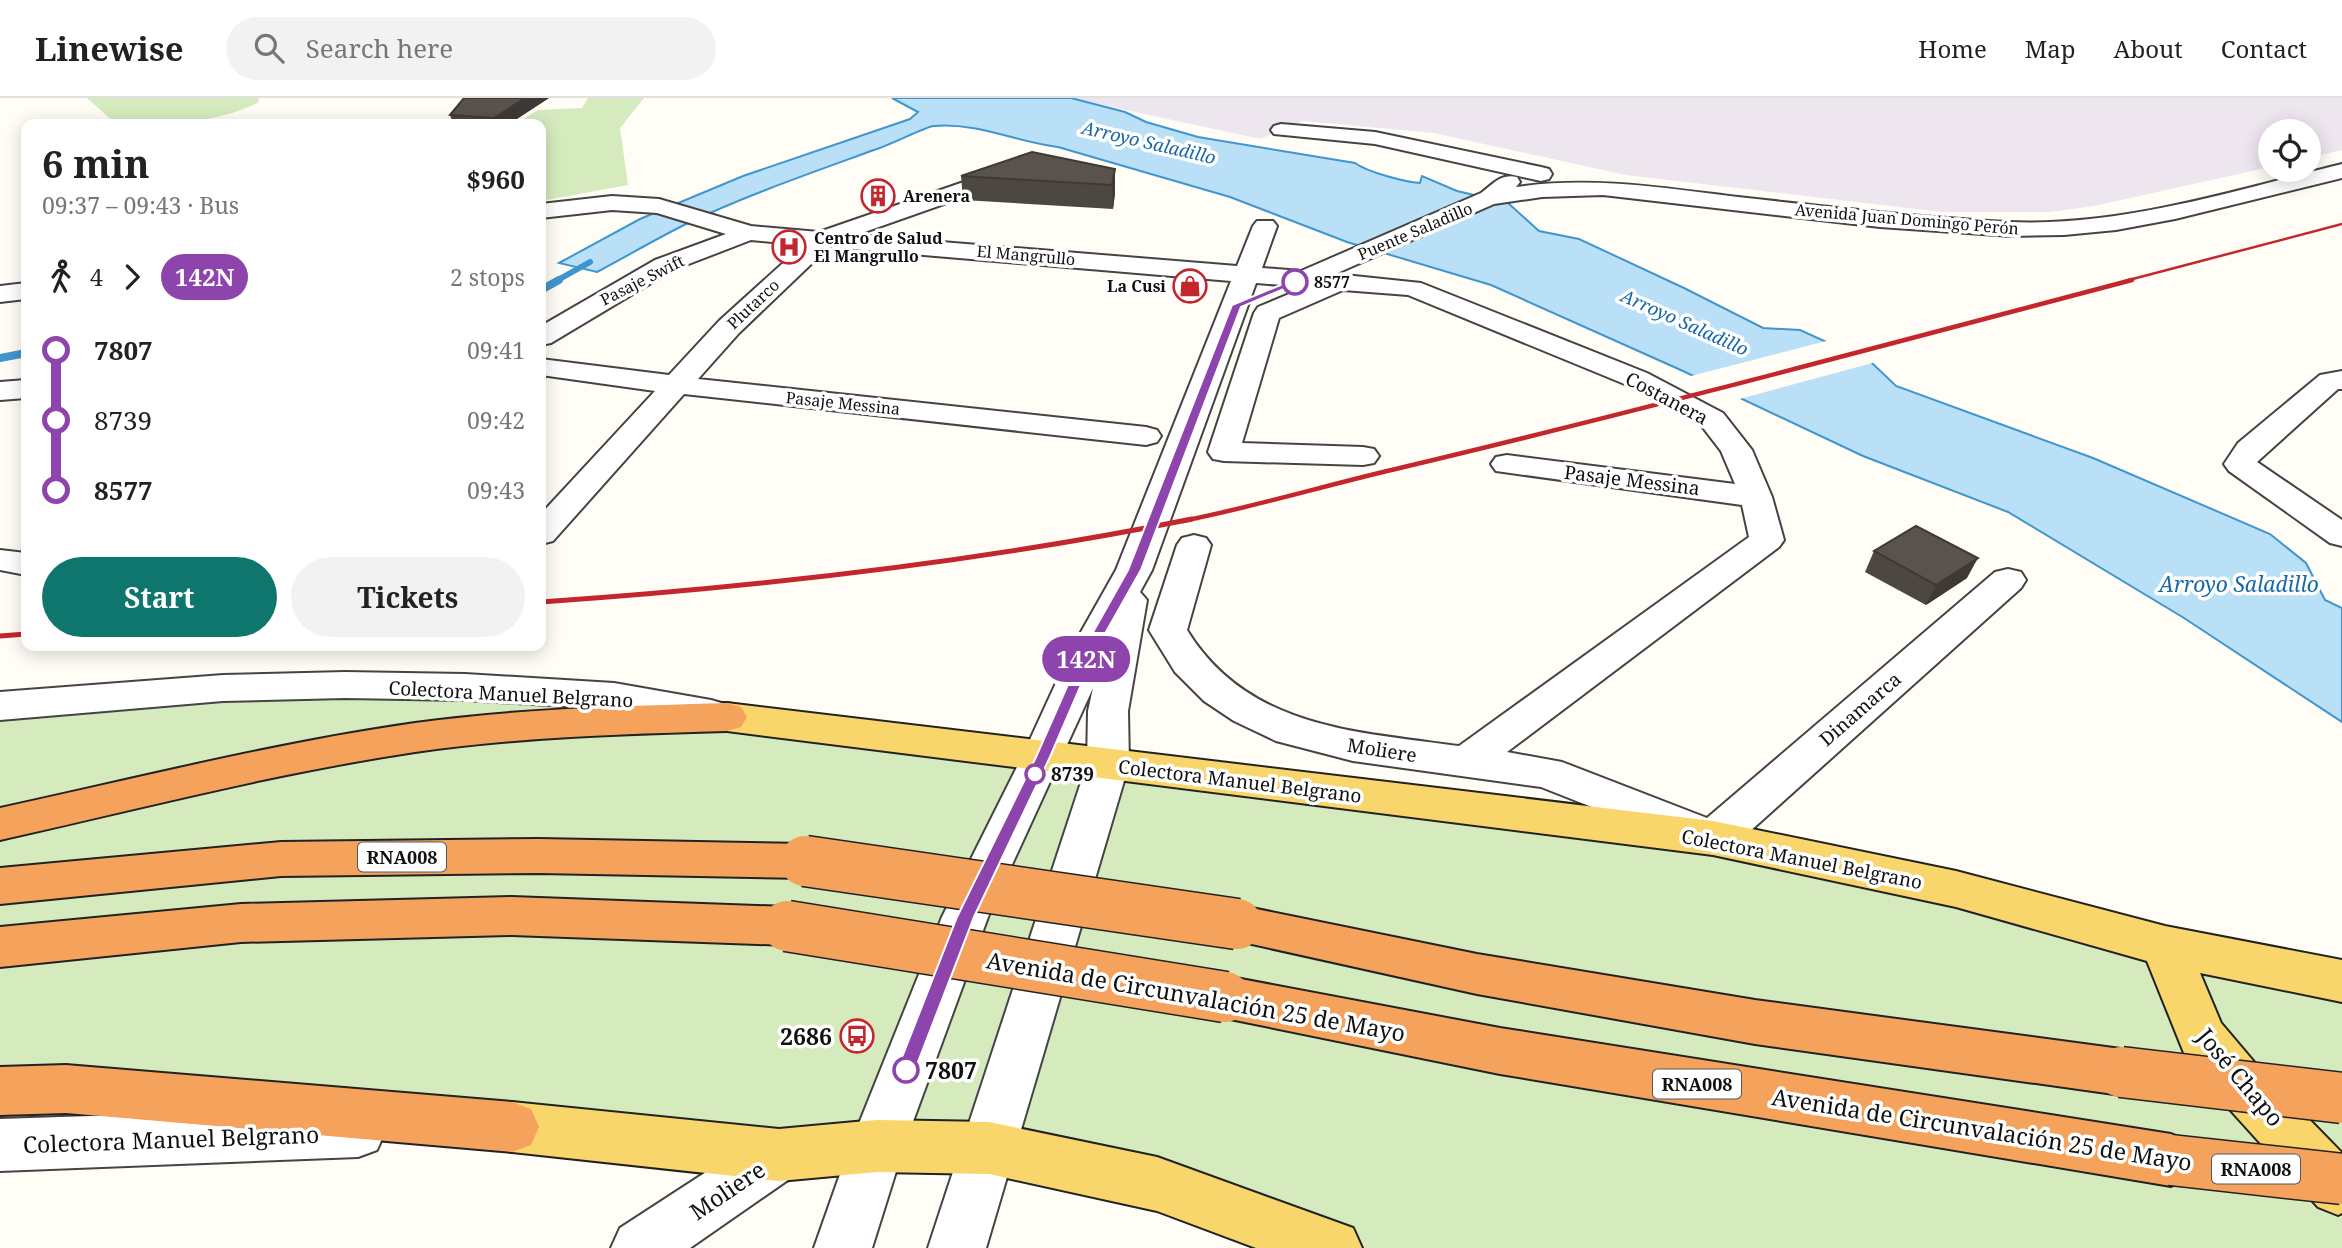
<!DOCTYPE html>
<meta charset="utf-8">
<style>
body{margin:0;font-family:"Noto Serif",serif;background:#f2f2f2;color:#222;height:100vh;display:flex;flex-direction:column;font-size:26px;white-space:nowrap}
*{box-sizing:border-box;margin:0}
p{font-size:23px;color:#767676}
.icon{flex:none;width:38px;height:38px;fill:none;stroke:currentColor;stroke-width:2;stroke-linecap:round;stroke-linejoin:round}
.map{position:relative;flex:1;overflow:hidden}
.sheet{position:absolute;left:21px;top:21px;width:525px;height:532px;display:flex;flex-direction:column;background:#fff;border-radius:14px;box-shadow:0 4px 18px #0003}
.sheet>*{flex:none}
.badge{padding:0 14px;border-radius:23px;font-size:24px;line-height:46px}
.controls{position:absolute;left:2258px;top:21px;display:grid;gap:14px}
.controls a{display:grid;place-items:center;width:63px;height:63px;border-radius:50%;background:#fff;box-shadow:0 4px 18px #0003;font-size:35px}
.map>.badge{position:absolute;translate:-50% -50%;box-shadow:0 0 0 4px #fff}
.legs{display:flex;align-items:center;gap:10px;height:77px;padding:0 21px;font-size:23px}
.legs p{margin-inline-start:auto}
.overview{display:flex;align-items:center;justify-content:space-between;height:119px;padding:0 21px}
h1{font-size:38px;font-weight:700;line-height:52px}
.button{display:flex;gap:14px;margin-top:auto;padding:14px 21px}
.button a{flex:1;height:80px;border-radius:42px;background:#0f766e;color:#fff;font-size:28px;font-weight:700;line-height:80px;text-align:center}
.button a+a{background:#f2f2f2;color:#222}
ul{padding:0 21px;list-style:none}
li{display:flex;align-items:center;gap:24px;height:70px;font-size:26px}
li i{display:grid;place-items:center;width:10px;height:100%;margin:0 9px;background:currentColor}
li i::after{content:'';width:18px;height:18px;margin:-9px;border:5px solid;border-radius:50%;background:#fff}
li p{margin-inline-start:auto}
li:first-child i{background:linear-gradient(#0000 50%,currentColor 0)}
li:last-child i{background:linear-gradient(currentColor 50%,#0000 0)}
header{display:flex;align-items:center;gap:42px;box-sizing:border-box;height:98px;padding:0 35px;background:#fff;border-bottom:2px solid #e0e0e0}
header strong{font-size:33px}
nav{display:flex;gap:38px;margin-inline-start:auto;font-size:24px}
.search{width:490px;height:63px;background:#f2f2f2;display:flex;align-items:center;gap:18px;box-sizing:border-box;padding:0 24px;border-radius:38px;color:#767676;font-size:26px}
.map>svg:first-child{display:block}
</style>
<header>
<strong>Linewise</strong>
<div class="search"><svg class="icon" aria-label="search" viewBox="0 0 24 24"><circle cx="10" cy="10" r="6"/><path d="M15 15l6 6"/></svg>Search here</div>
<nav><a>Home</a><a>Map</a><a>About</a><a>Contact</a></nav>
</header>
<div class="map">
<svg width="2342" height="1150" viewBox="0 0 2342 1150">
<rect width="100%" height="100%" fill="#fffdf5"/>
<path fill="#eee6ef" d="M1071,0h1271v52l-34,8v-27h-38v36l-176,39 -44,6h-108l-316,-37 -192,-42 -131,-12 -43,18z"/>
<g fill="#d5ebbd">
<path d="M87,0h171l1,4c-42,21 -85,22 -131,22h-12z"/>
<path d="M588,0h56l-24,30 8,57 -87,16v-77h-25l22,-14 44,-2z"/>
<path d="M465,589l1248,151 629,143v267h-1009l-176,-64 -645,-57 -512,18v-439z"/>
</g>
<path fill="#b9e0f7" stroke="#3f96cf" stroke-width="2" d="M892,0h179l54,14 21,10 52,15 157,26c12,9 50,19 65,20l2,-7 35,15 51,12 31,28 40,8 105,49 79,40 37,2 71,32 25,24 197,72 177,76 36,29 19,37 17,8v114l-158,-104 -176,-106 -145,-56 -180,-85 -192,-86 -144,-43 -117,-45 -172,-50c-42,-5 -81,-25 -125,-21 -10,2 -45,20 -59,24 -63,23 -127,45 -188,74 -30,15 -59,32 -89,48l-38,-9 81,-44 103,-43 167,-57 8,-7z"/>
<path fill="#fffdf5" d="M1830,242l46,22 -140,38 -49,-23z"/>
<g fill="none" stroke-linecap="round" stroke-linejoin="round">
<path stroke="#3f96cf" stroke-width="6" d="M556,183l34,-19"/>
<g stroke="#3f96cf" stroke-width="8">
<path d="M541,192l18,-10"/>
<path d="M0,260l26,-5"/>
</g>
<defs>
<g id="minor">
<path d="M1281,26l94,8 166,35 8,2 3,5 -3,5 -8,2 -166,-37 -101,-10 -3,-4 3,-4z"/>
<path d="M2342,66v14l-167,41 -59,11 -52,5 -53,1 -131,-9 -277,-32 -61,2 -48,7 -159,70 86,9 226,90 76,40 29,37 20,47 12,43 -5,7 -272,205 55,10 145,56 288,-246 13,-3 13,3 5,8 -5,8 -292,262 -16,5 -172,-68 -188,-26 -77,-20 -42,-20 -30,-20 -29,-29 -26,-42 28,-85 5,-7 12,-3 12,3 5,7 -24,85c60,98 169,102 272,116l290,-209 -7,-32 -246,-34 -5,-7 5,-7 11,-2 228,29 -14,-33 -20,-26 -74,-40 -219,-90 -65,-5 -64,28 -37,125 121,4 11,2 5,7 -5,7 -11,2 -139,-4 -11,-2 -5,-7 46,-139 4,-6 48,-20 -50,-4 -104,287 -12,22 7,8 -19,111 1,53 -143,484h-58l159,-484 1,-53 5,-23 -105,229 -84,229 -32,102h-58l36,-102 92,-229 80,-160 50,-109 44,-78 115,-289 -402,-34 -90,86 -41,46 448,48 11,3 4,6 -4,6 -11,3 -462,-51 -131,147 -12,3v-30l114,-123 -114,-16v-16l128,16 50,-54 84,-76 -52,-5 -78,30 -122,73 -10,2v-19l114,-66 71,-26 -69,-21 -45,-3 -71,8v-14l71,-8 47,3 92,27 68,6 191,-66 8,2 3,5 -3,5 -162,57 381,31 16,-40 4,-5h16l4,5 -15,42 39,3 180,-78c12,-9 20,-20 36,-16l3,5 -4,5c75,-11 148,1 222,10 90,10 180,20 270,25 113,5 225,-31 334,-58z"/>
<path d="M26,185v16l-26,3v-16z"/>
<path d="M2342,273v18h-4l-81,73 85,58v26l-12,-3 -101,-72 -5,-7 14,-21 82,-68z"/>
<path d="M26,282v18l-26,2v-18z"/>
<path d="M0,452l26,3v22l-26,-5z"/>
<path d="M345,574l120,2 149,9 97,17 14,4 6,10 -6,10 -14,4 -97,-19 -149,-9 -120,-2 -122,3 -223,19v-28l223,-17z"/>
<path d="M358,1009l19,7 8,18 -8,18 -19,7 -358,14v-52z"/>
<path d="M779,1031l19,8 8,18 -8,18 -108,75h-79l9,-20 140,-91z"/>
</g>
<g id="major">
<path d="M727,605l986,118 243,50 209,55 177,34v42l-142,-29 21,50 39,46 82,84v60l-4,2 -20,-8 -94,-104 -40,-50 -37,-92 -191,-54 -243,-52 -986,-124 -14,-4 -6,-10 6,-10z"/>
<path d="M512,1004l267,27 98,-9 112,2 168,35 196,71 9,20h-106l-99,-37 -168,-37 -112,-2 -98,9 -267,-29 -19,-7 -8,-18 8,-18z"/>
</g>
<g id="highway">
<path d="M727,605l14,4 6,10 -6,10 -14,4c-104,3 -209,6 -312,21 -140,21 -277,57 -415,88v-32c138,-30 275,-65 415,-85 103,-14 208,-17 312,-20z"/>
<path d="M539,741l266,5 16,5 6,12 -6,12 -16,5 -266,-5 -258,3 -281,28v-36l281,-26z"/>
<path d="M512,799l275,10 17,5 6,14 -6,14 -17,5 -275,-10 -271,7 -241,25v-40l241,-23z"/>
<path d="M1237,807l240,49 278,46 366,49 18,7 8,16 -8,16 -18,7 -366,-51 -278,-50 -257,-57 -6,-13 6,-13z"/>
<path d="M1225,878l275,52 671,106 19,8 8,18 -8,18 -19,8 -671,-112 -275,-56 -17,-6 -8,-15 8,-15z"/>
<path d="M66,967l446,37 19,7 8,18 -8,18 -19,7 -446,-39 -66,2v-48z"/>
</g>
</defs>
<use href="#minor" stroke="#444" stroke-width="4"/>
<use href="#major" stroke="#222" stroke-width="4"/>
<use href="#highway" stroke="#222" stroke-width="4"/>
<use href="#minor" fill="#fff" fill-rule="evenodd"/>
<use href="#major" fill="#f9d66b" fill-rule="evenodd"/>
<use href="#highway" fill="#f5a25d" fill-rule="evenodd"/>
<path stroke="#c4262e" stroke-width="2.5" d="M2125,183l217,-57"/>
<path stroke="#c4262e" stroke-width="4.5" d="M1183,423c75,-15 147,-37 221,-54 244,-58 485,-123 728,-187"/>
<g stroke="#c4262e" stroke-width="5">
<path d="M541,504c218,-15 437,-40 651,-83"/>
<path d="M0,538l26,-2"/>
</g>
<defs>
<g id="highway-bridge">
<path d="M805,763l432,63"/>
<path d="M787,828l438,71"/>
<path d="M2121,974l221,26"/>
<path d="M2171,1062l171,19"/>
</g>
</defs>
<use href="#highway-bridge" stroke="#222" stroke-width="53" stroke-linecap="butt"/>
<use href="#highway-bridge" stroke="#f5a25d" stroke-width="50"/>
</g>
<g fill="#4d4742">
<path d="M464,0h85l-40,26h-56l-3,-9z"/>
<path d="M1115,71v24l-2,16 -150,-9 -2,-24z"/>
<path d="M1874,453l93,27 -41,27 -61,-33z"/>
</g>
<g fill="#3f3936">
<path d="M525,0h24l-40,26h-12l-3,-6z"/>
<path d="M1115,71v24l-2,16 -1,-24z"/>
<path d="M1978,460l-11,20 -41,27 10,-20z"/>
</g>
<g fill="#5a524d" stroke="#3f3936" stroke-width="2">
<path d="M464,0h61l-31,20 -44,-3z"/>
<path d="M1032,54l83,17 -3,16 -151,-9z"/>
<path d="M1916,428l62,32 -42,27 -62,-34z"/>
</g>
<path fill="#8e44ad" stroke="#fff" stroke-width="2" d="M1295,181l4,3 -1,1 -57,24 -100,263 -44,78 -47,109 -76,160 -61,158 -7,3 -6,-3 -3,-5 60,-153 79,-160 48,-109 44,-78 104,-265z"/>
<defs>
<symbol id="building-ring" viewBox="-11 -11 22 22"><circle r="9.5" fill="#fff" stroke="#c4262e" stroke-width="1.5"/><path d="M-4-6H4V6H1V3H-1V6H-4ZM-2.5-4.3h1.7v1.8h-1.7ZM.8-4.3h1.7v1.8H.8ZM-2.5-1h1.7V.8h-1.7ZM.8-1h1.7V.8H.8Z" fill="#c4262e"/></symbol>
<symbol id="hospital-ring" viewBox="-11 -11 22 22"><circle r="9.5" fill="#fff" stroke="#c4262e" stroke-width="1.5"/><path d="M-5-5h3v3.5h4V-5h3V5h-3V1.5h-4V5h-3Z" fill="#c4262e"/></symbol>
<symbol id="shop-ring" viewBox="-11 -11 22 22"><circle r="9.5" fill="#fff" stroke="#c4262e" stroke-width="1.5"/><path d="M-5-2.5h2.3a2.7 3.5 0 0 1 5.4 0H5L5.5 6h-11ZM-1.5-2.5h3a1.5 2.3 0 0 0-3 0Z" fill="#c4262e"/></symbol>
<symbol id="bus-ring" viewBox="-11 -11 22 22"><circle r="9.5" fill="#fff" stroke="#c4262e" stroke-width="1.5"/><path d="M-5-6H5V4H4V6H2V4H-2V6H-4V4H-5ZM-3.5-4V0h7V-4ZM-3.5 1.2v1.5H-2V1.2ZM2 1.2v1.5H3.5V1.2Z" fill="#c4262e"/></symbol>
</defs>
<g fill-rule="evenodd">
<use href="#building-ring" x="859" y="79" width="38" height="38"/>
<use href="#hospital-ring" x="770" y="130" width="38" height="38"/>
<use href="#shop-ring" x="1171" y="169" width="38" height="38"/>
<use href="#bus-ring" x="838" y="919" width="38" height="38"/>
</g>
<g fill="#fff" stroke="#8e44ad" stroke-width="3.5">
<circle cx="1295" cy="184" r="12"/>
<circle cx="1035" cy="676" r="9"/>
<circle cx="906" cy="972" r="12"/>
</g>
<g text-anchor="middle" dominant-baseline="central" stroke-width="7" stroke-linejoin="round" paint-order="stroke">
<g font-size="16" font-weight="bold" fill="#111" stroke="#fff" text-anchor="start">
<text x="903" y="98">Arenera</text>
<text x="814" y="140">Centro de Salud<tspan x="814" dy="18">El Mangrullo</tspan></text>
<text x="1166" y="188" text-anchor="end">La Cusi</text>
</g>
<g font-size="16" fill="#111" stroke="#fff">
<text transform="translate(1907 121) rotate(5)">Avenida Juan Domingo Perón</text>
<text transform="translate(1415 133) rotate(-23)">Puente Saladillo</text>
<text transform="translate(1026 157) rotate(5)">El Mangrullo</text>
<text transform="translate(642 182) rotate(-27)">Pasaje Swift</text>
<text transform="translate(753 206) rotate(-43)">Plutarco</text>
<text transform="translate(843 305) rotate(6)">Pasaje Messina</text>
</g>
<g font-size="16" font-weight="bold" fill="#111" stroke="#fff" text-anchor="start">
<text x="1314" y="184">8577</text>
</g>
<g font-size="18" font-style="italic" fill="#1768a6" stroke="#fff">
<text transform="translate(1149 44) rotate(13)">Arroyo Saladillo</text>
<text transform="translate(1685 224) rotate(24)">Arroyo Saladillo</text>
</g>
<g fill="#fff" stroke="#585858" stroke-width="2">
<rect x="358" y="744.5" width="88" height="29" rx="5"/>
<rect x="1653" y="971.5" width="88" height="29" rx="5"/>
<rect x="2212" y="1056.5" width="88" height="29" rx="5"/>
</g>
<g font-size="18" font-weight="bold" fill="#111">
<text x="402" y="759">RNA008</text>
<text x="1697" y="986">RNA008</text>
<text x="2256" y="1071">RNA008</text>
</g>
<g font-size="19" fill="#111" stroke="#fff">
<text transform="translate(1667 300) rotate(28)">Costanera</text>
<text transform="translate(1632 382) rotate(7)">Pasaje Messina</text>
<text transform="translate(511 596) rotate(3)">Colectora Manuel Belgrano</text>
<text transform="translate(1860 611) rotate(-41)">Dinamarca</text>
<text transform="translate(1382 652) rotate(9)">Moliere</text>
<text transform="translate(1240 683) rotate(7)">Colectora Manuel Belgrano</text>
<text transform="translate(1802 761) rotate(11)">Colectora Manuel Belgrano</text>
</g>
<g font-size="19" font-weight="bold" fill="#111" stroke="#fff" text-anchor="start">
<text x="1051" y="676">8739</text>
</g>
<g font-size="21" font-style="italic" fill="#1768a6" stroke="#fff">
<text x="2239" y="486">Arroyo Saladillo</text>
</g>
<g font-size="23" fill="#111" stroke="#fff">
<text transform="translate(1196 898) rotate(10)">Avenida de Circunvalación 25 de Mayo</text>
<text transform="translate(2241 979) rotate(50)">José Chapo</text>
<text transform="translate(1982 1031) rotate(9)">Avenida de Circunvalación 25 de Mayo</text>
<text transform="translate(171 1041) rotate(-2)">Colectora Manuel Belgrano</text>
<text transform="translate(727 1092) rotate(-34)">Moliere</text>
</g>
<g font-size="23" font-weight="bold" fill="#111" stroke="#fff" text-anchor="end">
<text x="832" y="938">2686</text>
</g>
<g font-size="23" font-weight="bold" fill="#111" stroke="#fff" text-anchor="start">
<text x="925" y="972">7807</text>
</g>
</g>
</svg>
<div class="controls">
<a><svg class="icon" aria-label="locate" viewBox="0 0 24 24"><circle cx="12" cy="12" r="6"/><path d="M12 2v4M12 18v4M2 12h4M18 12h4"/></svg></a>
</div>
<b class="badge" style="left:1086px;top:561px;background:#8e44ad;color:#fff">142N</b>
<section class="sheet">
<div class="overview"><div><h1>6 min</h1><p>09:37 – 09:43 · Bus</p></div><b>$960</b></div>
<div class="legs"><svg class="icon" aria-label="walk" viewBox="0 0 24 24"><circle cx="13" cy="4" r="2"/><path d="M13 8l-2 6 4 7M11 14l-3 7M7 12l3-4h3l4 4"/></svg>4<svg class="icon" aria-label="forward" viewBox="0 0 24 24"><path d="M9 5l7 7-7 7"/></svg><b class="badge" style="background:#8e44ad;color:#fff">142N</b><p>2 stops</p></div>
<ul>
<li><i style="color:#8e44ad"></i><b>7807</b><p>09:41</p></li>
<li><i style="color:#8e44ad"></i><span>8739</span><p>09:42</p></li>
<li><i style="color:#8e44ad"></i><b>8577</b><p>09:43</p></li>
</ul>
<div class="button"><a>Start</a><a>Tickets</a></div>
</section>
</div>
